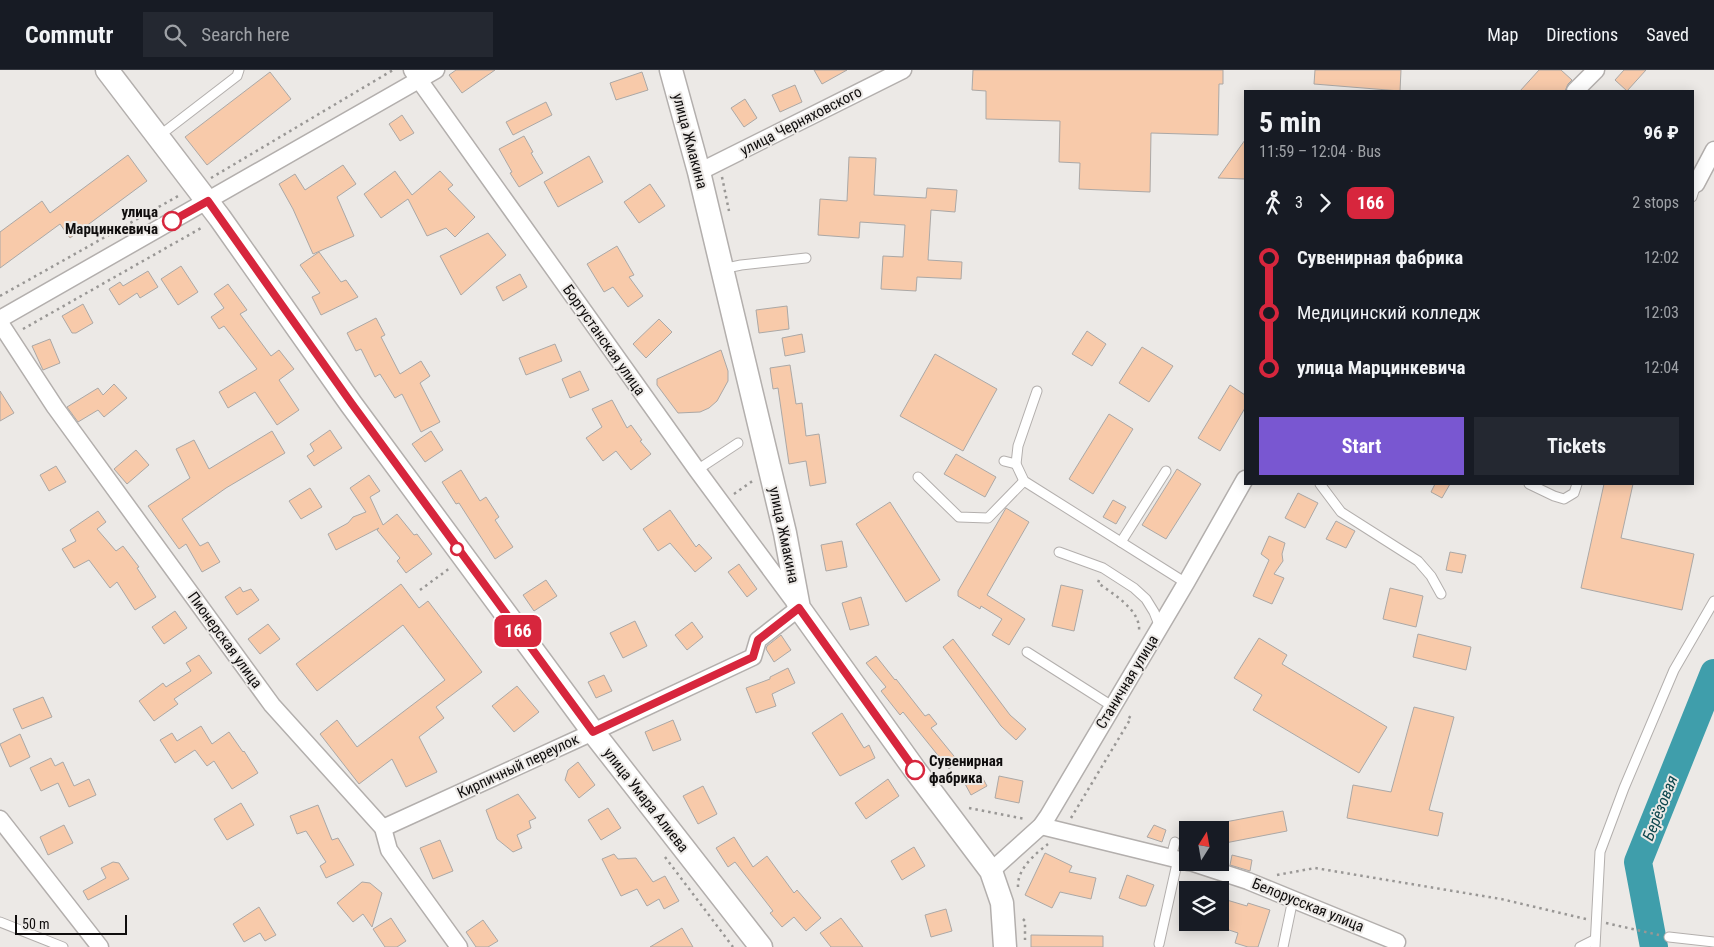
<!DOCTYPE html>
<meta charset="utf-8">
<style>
body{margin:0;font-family:"Roboto Condensed",sans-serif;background:#242831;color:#f1f3f6;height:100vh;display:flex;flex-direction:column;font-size:19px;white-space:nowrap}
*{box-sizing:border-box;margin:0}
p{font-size:16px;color:#9ea1a6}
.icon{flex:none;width:28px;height:28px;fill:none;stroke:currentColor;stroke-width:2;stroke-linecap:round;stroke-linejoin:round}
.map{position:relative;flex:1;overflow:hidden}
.sheet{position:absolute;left:1244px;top:20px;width:450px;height:395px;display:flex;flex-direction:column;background:#171b24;border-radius:0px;box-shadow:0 2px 12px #0003}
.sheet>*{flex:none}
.badge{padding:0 10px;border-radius:8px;font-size:18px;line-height:32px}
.needle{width:32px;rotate:11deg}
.fabs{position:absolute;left:1179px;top:751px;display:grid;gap:10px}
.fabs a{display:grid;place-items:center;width:50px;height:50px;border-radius:0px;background:#171b24;box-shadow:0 2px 12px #0003;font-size:25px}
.scale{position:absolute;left:15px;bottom:12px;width:112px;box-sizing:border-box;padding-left:5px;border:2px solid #0f0d0d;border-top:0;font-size:14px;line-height:18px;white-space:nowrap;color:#0f0d0d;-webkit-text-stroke:4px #ece9e6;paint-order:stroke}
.map>.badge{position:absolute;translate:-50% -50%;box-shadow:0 0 0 2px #fff}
.legs{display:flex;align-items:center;gap:8px;height:55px;padding:0 15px;font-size:16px}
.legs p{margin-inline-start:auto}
.head{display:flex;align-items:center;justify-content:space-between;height:85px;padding:0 15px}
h1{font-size:28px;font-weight:700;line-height:38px}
.cta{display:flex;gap:10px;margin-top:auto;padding:10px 15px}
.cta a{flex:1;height:58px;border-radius:0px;background:#7957d1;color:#fff;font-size:20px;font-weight:700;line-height:58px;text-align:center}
.cta a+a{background:#242831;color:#f1f3f6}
ul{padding:0 15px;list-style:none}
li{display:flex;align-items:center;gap:18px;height:55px;font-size:19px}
li i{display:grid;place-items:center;width:8px;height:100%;margin:0 6px;background:currentColor}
li i::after{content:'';width:12px;height:12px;margin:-6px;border:4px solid;border-radius:50%;background:#171b24}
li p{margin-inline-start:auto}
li:first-child i{background:linear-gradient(#0000 50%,currentColor 0)}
li:last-child i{background:linear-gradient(currentColor 50%,#0000 0)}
header{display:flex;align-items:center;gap:30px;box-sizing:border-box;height:70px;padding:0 25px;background:#171b24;border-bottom:1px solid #363941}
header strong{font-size:24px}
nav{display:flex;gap:28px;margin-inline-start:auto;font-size:18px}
.search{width:350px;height:45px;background:#242831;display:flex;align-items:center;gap:12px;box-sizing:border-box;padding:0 18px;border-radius:0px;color:#9ea1a6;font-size:19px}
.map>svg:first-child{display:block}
</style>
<header>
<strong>Commutr</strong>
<div class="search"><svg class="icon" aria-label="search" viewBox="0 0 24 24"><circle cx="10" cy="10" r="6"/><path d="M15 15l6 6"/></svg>Search here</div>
<nav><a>Map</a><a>Directions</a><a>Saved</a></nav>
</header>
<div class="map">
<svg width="1714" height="877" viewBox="0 0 1714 877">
<rect width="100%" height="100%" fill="#ece9e6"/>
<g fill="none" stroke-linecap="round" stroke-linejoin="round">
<path stroke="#3f9eab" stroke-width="28" d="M1654,877l-16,-85 76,-189"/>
</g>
<g fill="#f8caaa" stroke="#aba8a6">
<path d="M456,0h39l-33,23 -13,-18z"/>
<path d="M814,0h33l-25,14z"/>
<path d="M973,0h250v14h-4l-1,51 -67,-2 -1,59 -71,-3 1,-26 -21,-1 1,-41 -74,-2v-28l-14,-1z"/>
<path d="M1315,0h86l-1,21 -86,-7z"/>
<path d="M1539,0h22l11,10 -4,4 -3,7h-45z"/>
<path d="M1624,0h22l-19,21 -12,-11z"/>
<path d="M270,2l21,27 -84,66 -22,-28z"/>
<path d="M642,2l6,18 -32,10 -6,-17z"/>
<path d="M795,15l7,17 -22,10 -8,-17z"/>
<path d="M745,29l12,19 -13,9 -13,-19z"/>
<path d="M546,32l6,13 -39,20 -7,-13z"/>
<path d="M402,45l12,18 -14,8 -11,-17z"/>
<path d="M524,66l9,16 -2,1 12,20 -24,14 -9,-14 2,-1 -13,-23z"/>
<path d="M1245,70v39l-27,-1z"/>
<path d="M128,85l19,26 -77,57 -10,-14 -60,44v-36l42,-31 8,12z"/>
<path d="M589,86l14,26 -45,25 -14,-25z"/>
<path d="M849,87l27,1 -2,37 52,3 1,-10 30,2 -2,22 -24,-2 -3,50 34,2 -1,17 -44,-2 -1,14 -35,-2 2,-33 20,1 2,-32 -45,-3 -1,16 -41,-3 2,-36 27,2z"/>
<path d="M343,95l13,19 -19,13 17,39 -41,18 -20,-45 -14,-25 16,-10 10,16z"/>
<path d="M395,101l17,24 28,-24 13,14 -5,4 27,28 -20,20 -9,-9 -19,8 -19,-37 -27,19 -17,-24z"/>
<path d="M650,114l15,22 -26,17 -15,-21z"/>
<path d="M488,163l18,22 -45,40 -21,-39z"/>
<path d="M617,176l17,29 -5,2 14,19 -15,11 -15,-20 -9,5 -17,-28z"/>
<path d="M319,182l22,30 5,-2 12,17 -37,18 -9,-18 8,-4 -20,-28z"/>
<path d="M181,196l17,26 -20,13 -17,-26z"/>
<path d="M148,201l10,16 -18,11 -3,-5 -18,12 -10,-16 11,-7 3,4z"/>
<path d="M520,204l7,13 -24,14 -7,-14z"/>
<path d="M228,214l19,26 -7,4 31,42 8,-6 15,19 -15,11 20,30 -22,15 -22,-33 -27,16 -9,-16 38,-23 -33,-43 -5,3 -8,-12 13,-9 -10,-14z"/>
<path d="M83,234l10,19 -17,10h-4l-10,-17z"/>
<path d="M787,236l2,23 -30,4 -3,-23z"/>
<path d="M376,248l9,17 -4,2 19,37 21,-13 9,15 -10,7 20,39 -19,10 -19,-38 -7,4 -15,-24 -5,3 -14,-28 -5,2 -9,-18z"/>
<path d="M659,249l13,13 -26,26 -13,-14z"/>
<path d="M1087,261l19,13 -14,22 -20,-12z"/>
<path d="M802,264l3,18 -20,4 -3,-18z"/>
<path d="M50,269l10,24 -17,7 -11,-24z"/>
<path d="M555,274l7,17 -36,14 -7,-17z"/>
<path d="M1142,277l31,19 -24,36 -30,-19z"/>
<path d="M721,280l7,21v10l-11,20 -8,7 -9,4 -22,1 -21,-28v-6z"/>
<path d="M935,284l62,35 -34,62 -63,-35z"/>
<path d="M790,295l6,39 6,-1 4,33 13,-2 7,49 -16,3 -4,-25 -17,3 -11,-76 -5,1 -3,-21z"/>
<path d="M580,301l9,19 -19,8 -8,-19z"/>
<path d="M114,314l13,14 -23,19 -6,-7 -20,12 -11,-15 31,-19 5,7z"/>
<path d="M1230,315l15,10v13l-25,43 -22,-13z"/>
<path d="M0,321l14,22 -14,8z"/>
<path d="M612,330l15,28 4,-3 11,15 -2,1 11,13 -20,16 -15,-19 -13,10 -17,-23 16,-11 -10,-18z"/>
<path d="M1109,344l24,15 -40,65 -24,-15z"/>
<path d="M330,360l12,18 -28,18 -7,-10 7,-5 -4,-7z"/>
<path d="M272,361l13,22 -59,35 -44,31 18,27 8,-4 12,20 -18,10 -16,-28 -7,5 -31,-43 42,-28 -14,-29 18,-9 15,29z"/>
<path d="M431,361l12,19 -18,12 -13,-18z"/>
<path d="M136,380l13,15 -22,19 -13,-15z"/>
<path d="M956,384l40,23 -11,20 -41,-23z"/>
<path d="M56,396l10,16 -17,9 -9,-16z"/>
<path d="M1177,399l24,15 -35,55 -24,-14z"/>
<path d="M461,400l19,31 6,-4 13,20 -4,3 18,27 -18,12 -36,-56 -3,1 -14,-22z"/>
<path d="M369,405l11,16 -10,6 13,28 14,-11 17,21 3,-1 15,20 -26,19 -9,-12 3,-3 -23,-28 2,-2 -43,22 -8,-16 20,-11 5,-6 13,-5 -16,-24z"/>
<path d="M1435,414h15l-8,14 -11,-6z"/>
<path d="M1604,414h29l-12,54 73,16 -12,56 -101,-22z"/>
<path d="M310,418l12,19 -21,12 -12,-18z"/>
<path d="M1298,423l20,10 -13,25 -20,-10z"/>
<path d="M1113,430l13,7 -10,17 -13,-7z"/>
<path d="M890,432l50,78 -34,22 -50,-78z"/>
<path d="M1006,438l23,14 -42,73 38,24 -16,26 -17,-10 10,-16 -21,-13 -1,3 -22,-13v-5z"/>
<path d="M670,440l26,37 3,-3 13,14 -17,14 -25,-29 -12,8 -15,-22z"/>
<path d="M98,441l8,11 -9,7 19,22 7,-5 16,21 -2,1 19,29 -21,13 -18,-28 -7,6 -21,-28 -15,8 -12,-19 14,-8 -6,-11z"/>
<path d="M1336,451l19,10 -9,17 -20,-9z"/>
<path d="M1269,466l16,7 -3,11 1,7 -9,13 10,4 -12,26 -19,-8 16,-36 -8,-6z"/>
<path d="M842,471l5,26 -21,4 -5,-26z"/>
<path d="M1450,482l16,3 -4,18 -16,-3z"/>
<path d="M739,494l18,25 -10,8 -19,-25z"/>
<path d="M546,510l11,16 -23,15 -11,-16z"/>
<path d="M401,514l18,24 9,-7 54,71 -46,35 8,11 -25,19 18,35 -31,15 -14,-28 -33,25 -39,-50 17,-14 20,27 88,-67 -42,-55 -86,66 -21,-27z"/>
<path d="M1061,515l22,5 -9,41 -22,-5z"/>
<path d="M240,517l3,5 8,-3 8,11 -22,15 -12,-18z"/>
<path d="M1390,518l33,8 -7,31 -33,-8z"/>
<path d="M861,527l8,28 -19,5 -8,-27z"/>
<path d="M175,541l12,17 -23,16 -12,-17z"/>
<path d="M635,551l12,25 -24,12 -13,-25z"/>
<path d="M692,552l11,15 -16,13 -12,-15z"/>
<path d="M268,554l12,15 -20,15 -12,-15z"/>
<path d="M1418,564l53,13 -5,23 -53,-13z"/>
<path d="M781,565l10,15 -17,12 -8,-13 1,-3z"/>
<path d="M1259,568l28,17 -5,9 105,63 -28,46 -106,-63 9,-15 -28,-17z"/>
<path d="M953,569l57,76 16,14 -10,11 -15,-14 -58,-79z"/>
<path d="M199,585l13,18 -38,26 4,5 -24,17 -15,-20 24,-18 3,4 25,-16 -5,-8z"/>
<path d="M876,586l19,24 1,-1 29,37 4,-2 8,10 -6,4 27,33 -9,8 -46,-57 -3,3 -19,-24 5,-4 -20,-24z"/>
<path d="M788,598l7,15 -23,11 4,12 -20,7 -10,-25 24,-9v-2z"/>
<path d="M604,605l8,16 -16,7 -8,-16z"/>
<path d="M517,616l22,26 -25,20 -22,-26z"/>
<path d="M43,627l9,20 -30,12 -9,-20z"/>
<path d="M1414,637l40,10 -25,93 14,3 -5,23 -91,-18 6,-33 38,7z"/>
<path d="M842,643l22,35 5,-3 6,13 -35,18 -28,-43z"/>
<path d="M673,650l8,20 -28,11 -8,-19z"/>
<path d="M201,656l11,18 17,-12 14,20 1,-1 14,22 -26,16 -18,-28 -7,5 -12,-16 -20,13 -15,-23 12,-7 5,8z"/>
<path d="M20,664l10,23 -20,10 -10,-23z"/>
<path d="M51,688l4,8 8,-4 11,24 15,-7 7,16 -27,12 -11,-24 -17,8 -11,-23z"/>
<path d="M578,692l17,23 -16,13 -14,-18 3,-10z"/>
<path d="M980,703l7,13 -16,9 -7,-13z"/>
<path d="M999,706l24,5 -4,22 -24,-5z"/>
<path d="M888,709l11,17 -33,23 -11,-16z"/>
<path d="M703,716l14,28 -19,10 -15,-28z"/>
<path d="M518,724l18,24 -7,3 2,7 -14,7 5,13 -9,4 -16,-13 -11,-29z"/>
<path d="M241,733l13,22 -27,15 -13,-21z"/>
<path d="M318,735l14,35 6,-2 16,27 -28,13 -6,-12 6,-4 -20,-31 -9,3 -7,-18z"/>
<path d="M608,738l13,20 -20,12 -13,-20z"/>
<path d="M1283,741l4,20 -67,13v-21z"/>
<path d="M64,755l9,18 -25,12 -8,-18z"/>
<path d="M1154,755l12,5 -4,12 -15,-5z"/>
<path d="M734,767l19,30 14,-11 27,37 3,-3 24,28 -15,13 -12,-14 -12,10 -12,-14 3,-2 -38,-49 -7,5 -12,-19z"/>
<path d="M440,770l13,31 -20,8 -13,-31z"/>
<path d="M914,777l11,19 -23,14 -11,-19z"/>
<path d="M1045,783l27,13 -3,6 27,6 -5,21 -31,-7 -8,16 -27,-13z"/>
<path d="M614,784l4,5 18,-1 17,24 12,-6 14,25 -15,8 -5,-10 -12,7 -10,-17 -16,7 -19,-37z"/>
<path d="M1232,785l20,5 -2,11 -20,-6z"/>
<path d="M113,792l6,1 10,16 -41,21 -5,-9 23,-13 -5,-10z"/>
<path d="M1127,805l27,10 -8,21h-5l-22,-8z"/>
<path d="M362,812l8,1 12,10 -10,34 -9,-13 -10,8 -16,-19z"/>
<path d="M1220,828l27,8 1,-3 22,7 -12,37h-10l-13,-4 3,-10 -18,-6z"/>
<path d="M259,837l17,28 -11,6 -5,-8 -16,9 -11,-18z"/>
<path d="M946,839l6,22 -21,6 -6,-22z"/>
<path d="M391,848l15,23 -9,6h-12l-12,-18z"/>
<path d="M841,848l22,29h-32l-11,-14z"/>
<path d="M483,850l15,21 -10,6h-12l-10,-15z"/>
<path d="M682,858l11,19h-43z"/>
<path d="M1031,865l72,1v11h-72z"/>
</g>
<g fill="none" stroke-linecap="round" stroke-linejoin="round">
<defs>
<g id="lane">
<path d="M159,66l78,-60 2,-6"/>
<path d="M1692,127l4,-13"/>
<path d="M722,199l19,-4 65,-7"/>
<path d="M1037,321l-19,55 -2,18 8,17 162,102"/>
<path d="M1004,391l12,3"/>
<path d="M697,400l41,-27"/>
<path d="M918,407l41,40 29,1 36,-37"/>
<path d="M1320,414l21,28 77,49 13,15 10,18"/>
<path d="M1529,414l25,12 10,3 10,-6 3,-9"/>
<path d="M1121,472l45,-71"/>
<path d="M1059,482l44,16 31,20 12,11 8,13 6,15"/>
<path d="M1027,582l85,54"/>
<path d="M1171,787l4,-15"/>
<path d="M0,852l63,25"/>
<path d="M1669,867l45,5"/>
<path d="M1159,874l19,-85"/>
<path d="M1283,877l10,-48"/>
<path d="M1580,877l14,-7"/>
<path d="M1595,877l5,-95 24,-64 50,-118 40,-69"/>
</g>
<g id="street">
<path d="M1575,21l21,-21"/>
<path d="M699,102l204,-102"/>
<path d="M1696,114l18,-34"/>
<path d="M0,249l436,-249"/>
<path d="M0,253l55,84 217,298 111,123 6,22 70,97"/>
<path d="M0,749l100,128"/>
<path d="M1041,756l147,36"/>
<path d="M383,758l210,-96 160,-75 5,-17 41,-32 -102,-138 -285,-400"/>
<path d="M1190,792l58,19 149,61"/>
<path d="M991,801l50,-45 7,-10 138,-233 59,-104"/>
</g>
<g id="secondary">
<path d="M107,0l113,148 131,186 242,328 168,215"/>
<path d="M671,0l28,102 86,361 14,75 116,162 76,101 11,32 3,44"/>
</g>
</defs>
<use href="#lane" stroke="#b3afad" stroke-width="11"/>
<use href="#street" stroke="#b3afad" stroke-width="19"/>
<use href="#secondary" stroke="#b3afad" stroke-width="25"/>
<g stroke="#999795" stroke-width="2.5" stroke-dasharray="2.5 4" stroke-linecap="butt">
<path d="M722,107l7,34"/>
<path d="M211,108l182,-108"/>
<path d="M0,226l180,-101"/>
<path d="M23,259l180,-102"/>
<path d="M734,424l20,-14"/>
<path d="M1099,510l-1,3c15,11 43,27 41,48"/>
<path d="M420,520l30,-22"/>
<path d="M969,738l56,11"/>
<path d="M1071,748l60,-100 -5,-3"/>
<path d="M665,787l68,90"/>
<path d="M1277,805l38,-7 186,31 85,20"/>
<path d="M1018,817c-1,-18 17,-33 30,-43"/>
<path d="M1023,849l2,2v19"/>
<path d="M1606,853l53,12"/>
</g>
<use href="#lane" stroke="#fff" stroke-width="9"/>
<use href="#street" stroke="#fff" stroke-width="16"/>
<use href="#secondary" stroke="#fff" stroke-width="22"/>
</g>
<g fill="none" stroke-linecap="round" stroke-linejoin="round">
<defs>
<path id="line-1" d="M172,151l36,-20 144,203 241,328 160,-75 5,-17 41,-32 116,162"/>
</defs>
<use href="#line-1" stroke="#fff" stroke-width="11"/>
<use href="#line-1" stroke="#d7263d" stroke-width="8"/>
</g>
<g fill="#fff" stroke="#d7263d" stroke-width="2.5">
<circle cx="172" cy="151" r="9"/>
<circle cx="457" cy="479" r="6"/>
<circle cx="915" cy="700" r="9"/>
</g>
<g text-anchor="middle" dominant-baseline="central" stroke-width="4" stroke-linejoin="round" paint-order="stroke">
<g font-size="15" fill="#0f0d0d" stroke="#ece9e6">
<text transform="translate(801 51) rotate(-27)">улица Черняховского</text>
<text transform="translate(690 71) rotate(75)">улица Жмакина</text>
<text transform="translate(604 270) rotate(55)">Боргустанская улица</text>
<text transform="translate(784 465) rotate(78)">улица Жмакина</text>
<text transform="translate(225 570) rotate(54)">Пионерская улица</text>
<text transform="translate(1127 612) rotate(-59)">Станичная улица</text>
<text transform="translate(518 696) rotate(-25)">Кирпичный переулок</text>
<text transform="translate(646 730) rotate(52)">улица Умара Алиева</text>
<text transform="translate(1308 835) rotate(22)">Белорусская улица</text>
</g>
<g font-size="15" font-weight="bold" fill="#0f0d0d" stroke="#ece9e6" text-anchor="end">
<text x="158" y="142">улица<tspan x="158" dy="17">Марцинкевича</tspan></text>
<text x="929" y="691" text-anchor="start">Сувенирная<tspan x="929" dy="17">фабрика</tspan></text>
</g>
<g font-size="16" font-style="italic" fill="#0c464d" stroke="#ece9e6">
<text transform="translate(1660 738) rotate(-68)">Берёзовая</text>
</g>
</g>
</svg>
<div class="fabs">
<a><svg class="needle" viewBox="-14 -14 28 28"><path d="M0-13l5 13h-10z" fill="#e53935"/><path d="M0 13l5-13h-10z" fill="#9ea1a6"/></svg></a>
<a><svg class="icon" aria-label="layers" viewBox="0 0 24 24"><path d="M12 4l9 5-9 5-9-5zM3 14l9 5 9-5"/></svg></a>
</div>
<div class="scale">50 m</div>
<b class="badge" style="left:518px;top:561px;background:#d7263d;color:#fff">166</b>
<section class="sheet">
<div class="head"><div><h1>5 min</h1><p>11:59 – 12:04 · Bus</p></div><b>96 ₽</b></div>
<div class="legs"><svg class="icon" aria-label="walk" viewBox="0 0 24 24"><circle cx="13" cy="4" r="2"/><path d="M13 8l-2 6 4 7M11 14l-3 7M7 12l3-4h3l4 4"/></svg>3<svg class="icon" aria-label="forward" viewBox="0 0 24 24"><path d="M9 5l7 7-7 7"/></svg><b class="badge" style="background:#d7263d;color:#fff">166</b><p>2 stops</p></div>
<ul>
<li><i style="color:#d7263d"></i><b>Сувенирная фабрика</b><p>12:02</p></li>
<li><i style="color:#d7263d"></i><span>Медицинский колледж</span><p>12:03</p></li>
<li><i style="color:#d7263d"></i><b>улица Марцинкевича</b><p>12:04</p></li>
</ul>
<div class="cta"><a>Start</a><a>Tickets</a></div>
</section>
</div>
